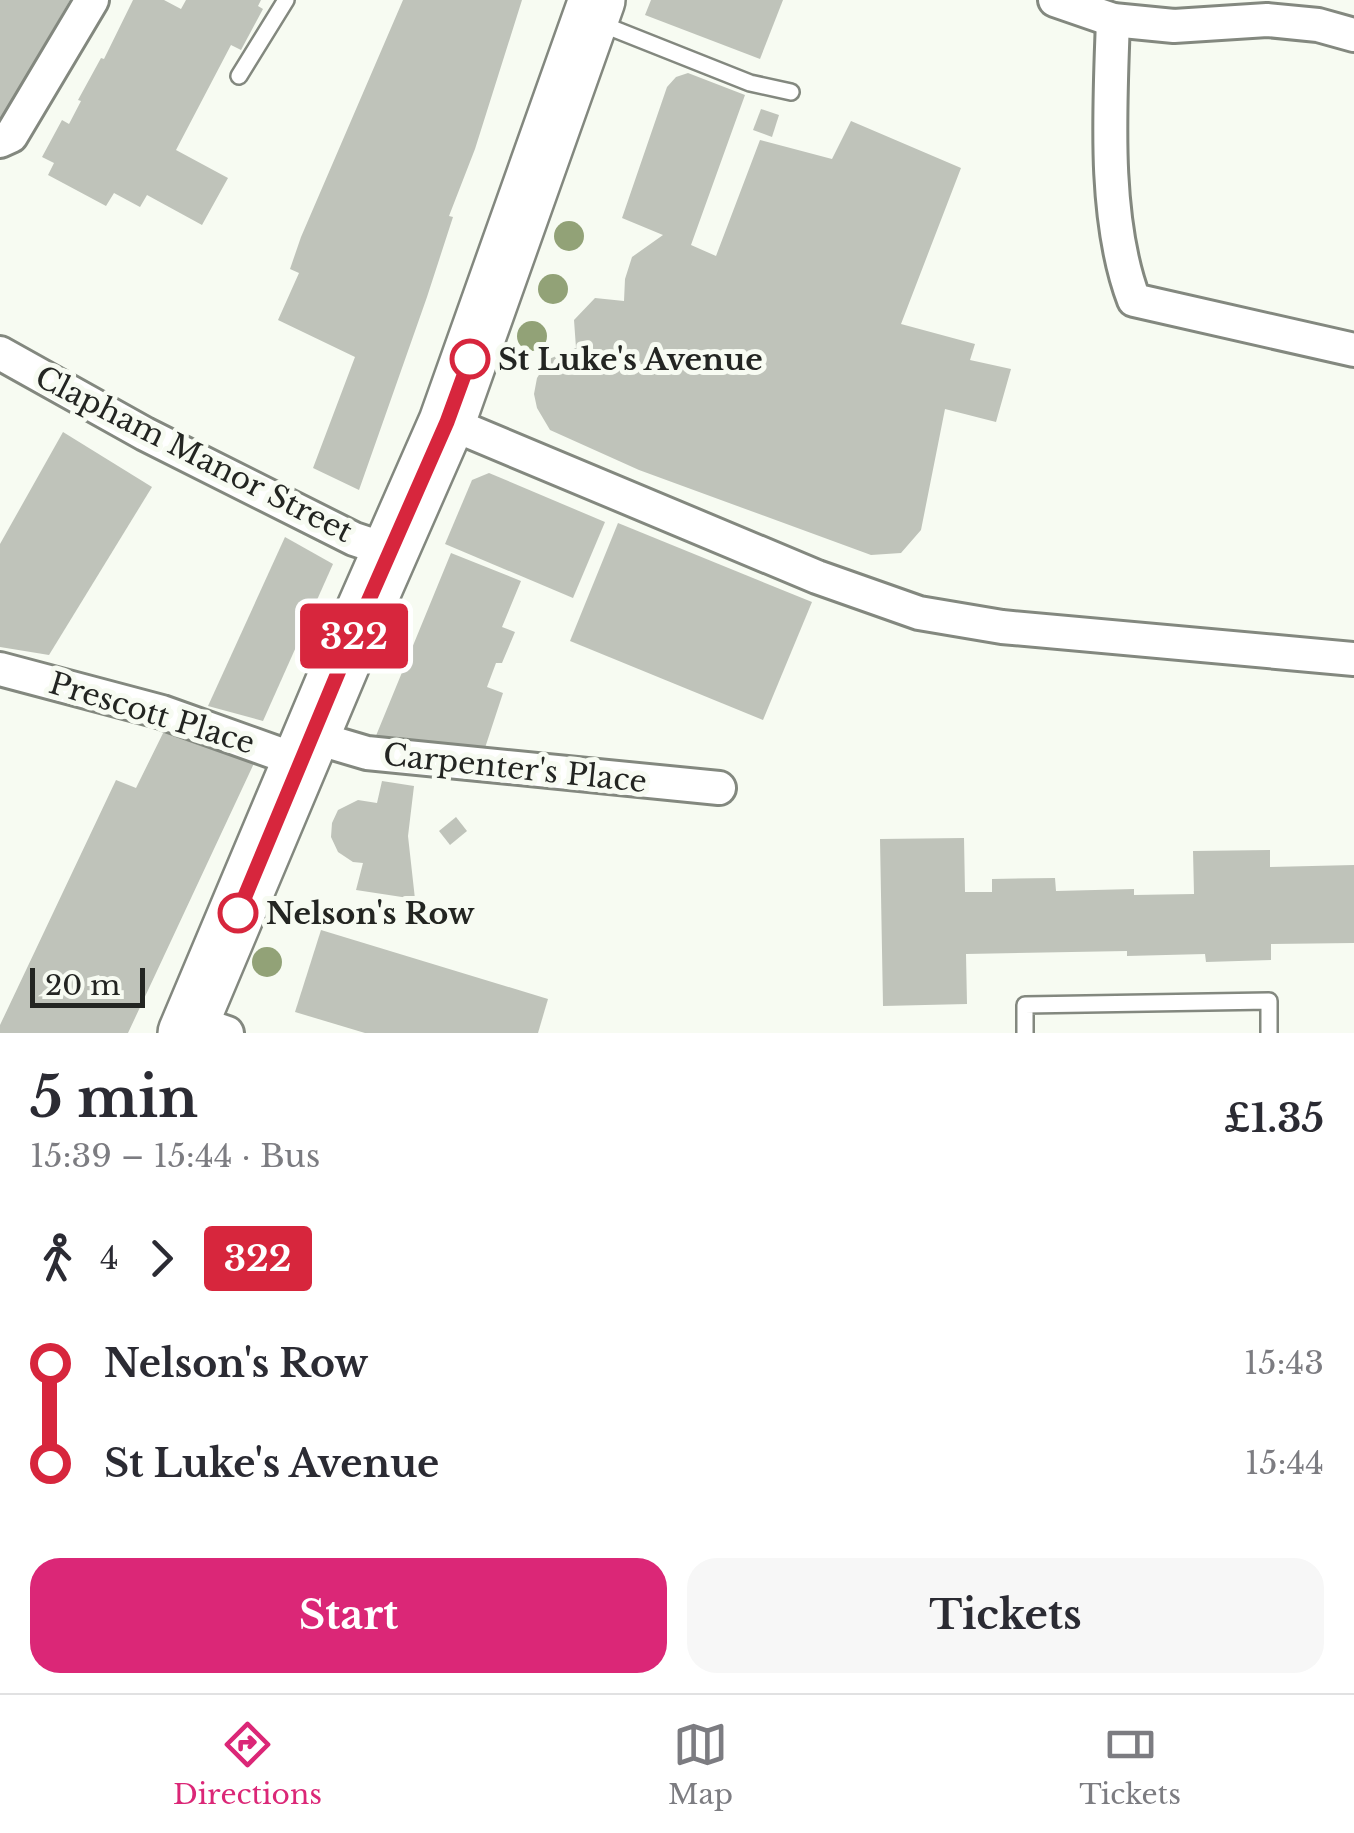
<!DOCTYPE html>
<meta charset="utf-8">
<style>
body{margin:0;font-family:"Libre Baskerville",serif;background:#f7f7f7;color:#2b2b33;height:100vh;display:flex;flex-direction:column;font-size:38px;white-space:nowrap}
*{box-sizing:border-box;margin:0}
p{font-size:32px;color:#7c7c81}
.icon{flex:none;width:55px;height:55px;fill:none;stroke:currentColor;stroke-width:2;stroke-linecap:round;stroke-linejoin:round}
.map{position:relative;height:1033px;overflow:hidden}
.panel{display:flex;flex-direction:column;background:#fff;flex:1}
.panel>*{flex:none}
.badge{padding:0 20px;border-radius:8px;font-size:35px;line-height:65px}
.scale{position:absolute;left:30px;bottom:25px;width:115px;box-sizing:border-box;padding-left:10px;border:5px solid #232522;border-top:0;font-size:28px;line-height:35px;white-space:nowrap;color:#232522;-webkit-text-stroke:8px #f7fbf2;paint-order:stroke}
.map>.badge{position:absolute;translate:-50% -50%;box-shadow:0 0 0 5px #fff}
.legs{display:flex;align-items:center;gap:15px;height:110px;padding:0 30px;font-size:32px}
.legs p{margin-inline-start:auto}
.summary{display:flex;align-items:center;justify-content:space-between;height:170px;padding:0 30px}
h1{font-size:55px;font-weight:700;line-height:75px}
.action{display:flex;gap:20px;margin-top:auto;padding:20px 30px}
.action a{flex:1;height:115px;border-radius:30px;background:#db2777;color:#fff;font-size:40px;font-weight:700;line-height:115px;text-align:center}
.action a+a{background:#f7f7f7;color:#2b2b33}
ul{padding:0 30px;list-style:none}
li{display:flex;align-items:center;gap:35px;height:100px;font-size:38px}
li i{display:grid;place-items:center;width:15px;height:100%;margin:0 12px;background:currentColor}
li i::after{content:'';width:25px;height:25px;margin:-12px;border:8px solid;border-radius:50%;background:#fff}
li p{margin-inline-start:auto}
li:first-child i{background:linear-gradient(#0000 50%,currentColor 0)}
li:last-child i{background:linear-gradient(currentColor 50%,#0000 0)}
.tabs{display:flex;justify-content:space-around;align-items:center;height:140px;border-top:2px solid #e1e1e2;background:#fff;font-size:28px;color:#7c7c81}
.tabs a{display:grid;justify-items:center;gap:5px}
.tabs .on{color:#db2777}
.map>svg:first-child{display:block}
</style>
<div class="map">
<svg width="1354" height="1033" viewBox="0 0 1354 1033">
<rect width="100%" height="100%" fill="#f7fbf2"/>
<g fill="#bfc3ba">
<path d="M0,0h70l-70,120z"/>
<path d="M133,0h31l17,9 5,-9h75l-3,6 5,3 -22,41 -10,-5 -55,105 52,28 -26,47 -55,-30 -7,12 -26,-14 -8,13 -58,-31 6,-12 -12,-6 20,-37 7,4 12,-23 -3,-1 23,-42 3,1z"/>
<path d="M403,0h119l-47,149 -26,67 4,1 -26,80 -68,193 -46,-22 42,-111 -77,-37 21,-47 -9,-4 11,-32z"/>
<path d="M651,0h132l-23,59 -115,-44z"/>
<path d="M688,73l57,22 -54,150 25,11 44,-116 72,19 19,-38 110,47 -60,156 74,20 -5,16 41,9 -15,53 -51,-13 -24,121 -20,23 -30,2 -232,-85 -89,-40 -13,-22 -3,-14 3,-16 12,-19 27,-11 -2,-28 21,-22 29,3 1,-22 7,-22 31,-22 -41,-17 45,-131 9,-10z"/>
<path d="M761,109l18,6 -7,22 -19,-7z"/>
<path d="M63,432l89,55 -103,168 -49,-8v-103z"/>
<path d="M489,473l116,49 -32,76 -128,-54 27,-64z"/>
<path d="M618,523l194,79 -49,118 -193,-79z"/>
<path d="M285,537l48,27 -70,157 -55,-15z"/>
<path d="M451,553l70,28 -19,46 13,5 -13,31h-6l-9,24 16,6 -21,64 -46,-15 -5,8 -58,-7z"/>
<path d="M169,721l87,38 -128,274h-128v-8l116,-245 20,8z"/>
<path d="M382,781l32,5 -6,50 7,63 -59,-9 7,-27 -10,-1 -15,-10 -7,-15 1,-14 6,-13 20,-10 19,3z"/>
<path d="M456,817l11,14 -17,14 -11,-14z"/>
<path d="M964,838l1,54h27v-13l63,-1 1,13 78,-2v6l60,-1 -1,-43 77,-1v17l84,-2v78l-83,1v16l-65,2 -1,-8 -78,2v-5l-161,3 1,50 -84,2 -3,-167z"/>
<path d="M321,930l227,69 -10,34h-173l-70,-21z"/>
</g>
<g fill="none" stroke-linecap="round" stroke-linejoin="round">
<defs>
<g id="lane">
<path d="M599,23l151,60 41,9"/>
<path d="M239,76l47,-76"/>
<path d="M1025,1033v-28l244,-4v32"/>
</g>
<g id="street">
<path d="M1055,0l58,20 61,6 93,-6 51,5 36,10"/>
<path d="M1113,20c-3,87 -10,199 21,280l220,50"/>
<path d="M0,141l11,-5 81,-136"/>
<path d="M0,353l145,81 209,105 36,12"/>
<path d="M447,422l370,155 102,36 83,14 352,32"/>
<path d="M0,669l162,43 140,50"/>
<path d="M313,737l54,16 352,35"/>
<path d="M192,1021l35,12"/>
</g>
<path id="highway" d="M186,1033l174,-413 87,-198 150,-422"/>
</defs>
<use href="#lane" stroke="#83887f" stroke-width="20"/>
<use href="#street" stroke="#83887f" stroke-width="38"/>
<use href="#highway" stroke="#83887f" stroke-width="60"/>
<use href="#lane" stroke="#fff" stroke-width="15"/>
<use href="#street" stroke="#fff" stroke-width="32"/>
<use href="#highway" stroke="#fff" stroke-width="55"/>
</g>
<g fill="#92a277">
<circle cx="569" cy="236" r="15"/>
<circle cx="553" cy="289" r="15"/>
<circle cx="532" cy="336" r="15"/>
<circle cx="267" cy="962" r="15"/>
</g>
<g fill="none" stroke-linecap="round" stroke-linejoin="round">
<defs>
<path id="line-1" d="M238,913l122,-293 87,-198 23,-63"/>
</defs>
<use href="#line-1" stroke="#fff" stroke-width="22"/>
<use href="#line-1" stroke="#d7263d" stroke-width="15"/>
</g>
<g fill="#fff" stroke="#d7263d" stroke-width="5">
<circle cx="470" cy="359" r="18"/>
<circle cx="238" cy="913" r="18"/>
</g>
<g text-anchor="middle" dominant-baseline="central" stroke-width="10" stroke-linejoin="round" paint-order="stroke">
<g font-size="30" font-weight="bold" fill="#232522" stroke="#f7fbf2" text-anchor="start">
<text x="498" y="359">St Luke's Avenue</text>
<text x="266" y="913">Nelson's Row</text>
</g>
<g font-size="30" fill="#232522" stroke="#f7fbf2">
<text transform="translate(194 454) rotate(27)">Clapham Manor Street</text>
<text transform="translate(152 713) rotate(17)">Prescott Place</text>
<text transform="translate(515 768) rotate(6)">Carpenter's Place</text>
</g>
</g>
</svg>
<div class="scale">20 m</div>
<b class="badge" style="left:354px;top:636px;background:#d7263d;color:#fff">322</b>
</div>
<section class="panel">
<div class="summary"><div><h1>5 min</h1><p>15:39 – 15:44 · Bus</p></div><b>£1.35</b></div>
<div class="legs"><svg class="icon" aria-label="walk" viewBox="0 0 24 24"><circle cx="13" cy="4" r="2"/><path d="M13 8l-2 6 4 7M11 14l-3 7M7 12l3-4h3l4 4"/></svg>4<svg class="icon" aria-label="forward" viewBox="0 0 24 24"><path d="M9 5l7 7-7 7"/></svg><b class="badge" style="background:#d7263d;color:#fff">322</b></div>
<ul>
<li><i style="color:#d7263d"></i><b>Nelson's Row</b><p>15:43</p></li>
<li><i style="color:#d7263d"></i><b>St Luke's Avenue</b><p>15:44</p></li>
</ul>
<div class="action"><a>Start</a><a>Tickets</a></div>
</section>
<nav class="tabs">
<a class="on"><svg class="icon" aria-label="directions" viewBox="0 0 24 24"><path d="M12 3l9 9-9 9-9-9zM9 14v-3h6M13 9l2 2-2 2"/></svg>Directions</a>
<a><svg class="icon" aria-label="map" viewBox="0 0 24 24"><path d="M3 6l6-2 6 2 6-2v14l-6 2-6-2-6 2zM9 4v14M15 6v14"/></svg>Map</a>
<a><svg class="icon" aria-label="tickets" viewBox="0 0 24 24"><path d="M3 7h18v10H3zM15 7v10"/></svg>Tickets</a>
</nav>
